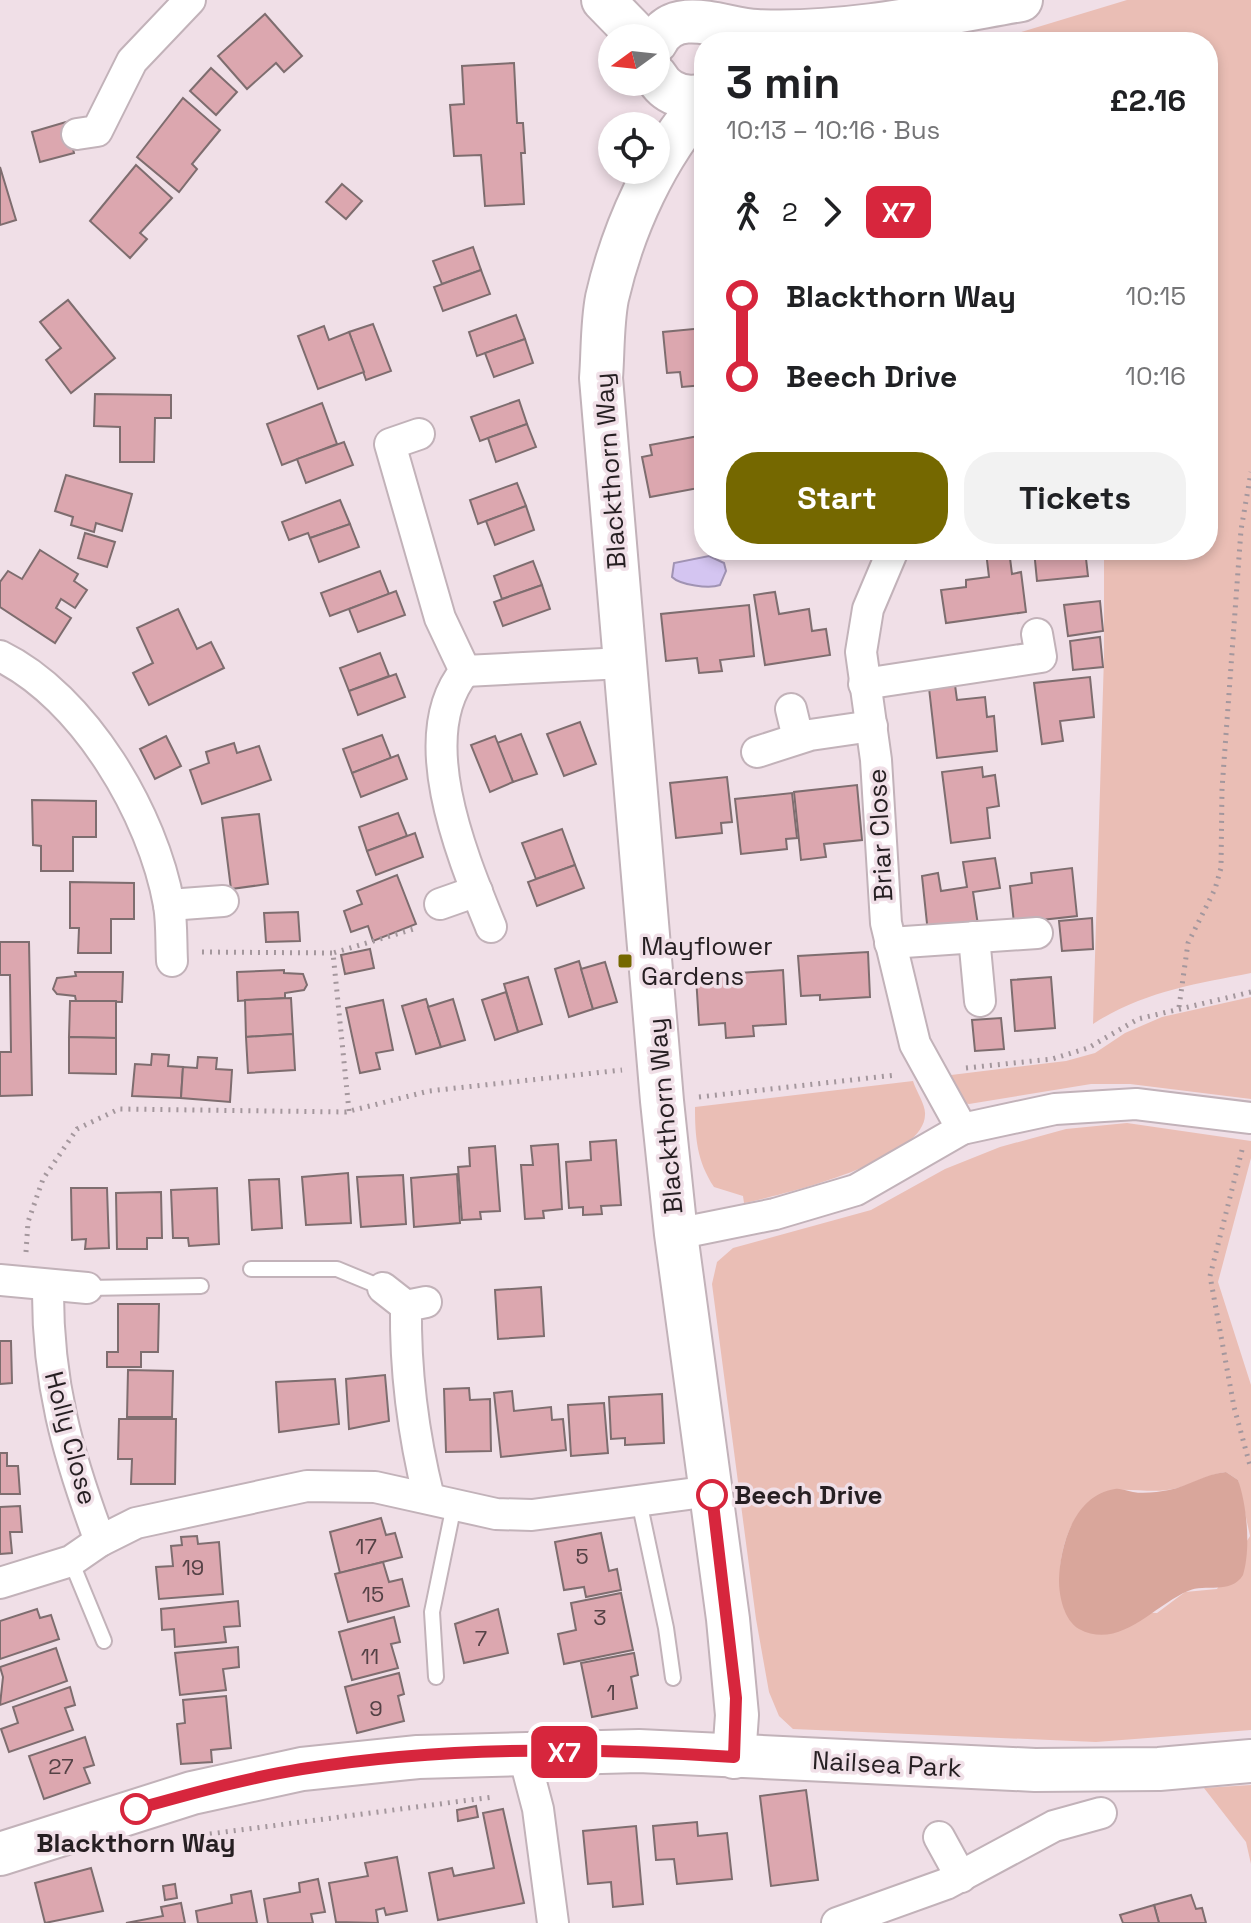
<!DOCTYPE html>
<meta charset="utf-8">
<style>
body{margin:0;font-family:"Space Grotesk",sans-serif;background:#f2f2f2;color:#202124;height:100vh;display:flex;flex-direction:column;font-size:30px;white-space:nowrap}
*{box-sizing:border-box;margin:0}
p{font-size:26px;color:#757577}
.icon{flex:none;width:44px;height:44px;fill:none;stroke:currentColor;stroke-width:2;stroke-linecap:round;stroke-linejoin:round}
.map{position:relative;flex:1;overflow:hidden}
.details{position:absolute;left:694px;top:32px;width:524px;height:528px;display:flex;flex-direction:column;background:#fff;border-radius:32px;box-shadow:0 4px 12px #0003}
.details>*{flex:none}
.badge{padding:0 16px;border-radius:12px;font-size:28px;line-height:52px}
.needle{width:52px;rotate:255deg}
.controls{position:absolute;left:598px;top:24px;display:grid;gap:16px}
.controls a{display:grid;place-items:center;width:72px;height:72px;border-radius:50%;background:#fff;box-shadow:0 4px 12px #0003;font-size:40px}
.map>.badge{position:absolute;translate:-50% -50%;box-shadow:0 0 0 4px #fff}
.legs{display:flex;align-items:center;gap:12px;height:88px;padding:0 32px;font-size:26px}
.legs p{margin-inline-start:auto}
.head{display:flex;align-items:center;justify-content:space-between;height:136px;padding:0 32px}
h1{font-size:44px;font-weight:700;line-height:60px}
.action{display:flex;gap:16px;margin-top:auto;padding:16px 32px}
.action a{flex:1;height:92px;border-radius:32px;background:#756800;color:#fff;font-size:32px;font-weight:700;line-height:92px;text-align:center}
.action a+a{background:#f2f2f2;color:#202124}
ul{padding:0 32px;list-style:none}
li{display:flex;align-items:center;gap:28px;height:80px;font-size:30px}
li i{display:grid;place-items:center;width:12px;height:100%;margin:0 10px;background:currentColor}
li i::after{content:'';width:20px;height:20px;margin:-10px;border:6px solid;border-radius:50%;background:#fff}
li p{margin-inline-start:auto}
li:first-child i{background:linear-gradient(#0000 50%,currentColor 0)}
li:last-child i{background:linear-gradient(currentColor 50%,#0000 0)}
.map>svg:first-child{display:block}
</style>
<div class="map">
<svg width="1251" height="1923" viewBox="0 0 1251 1923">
<rect width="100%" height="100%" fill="#f0dfe7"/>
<g fill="#eabeb5" fill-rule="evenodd">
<path d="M1127,0h124v973c-56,11 -109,19 -158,51l11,-368v-106h104v-508h-187l-3,-9z"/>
<path d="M1251,997v102l-121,-15h-39l-122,20 -5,-1 -21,-27 123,-15 29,-8 30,-20 37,-16z"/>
<path d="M913,1081c3,10 13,24 12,34 -1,46 -144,80 -181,88l-1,-7 -29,-9c-17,-26 -19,-49 -19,-80z"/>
<path d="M1127,1123l124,18v17l-33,124 33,103v345l-155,12 -303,-13 -14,-13 -10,-24 -13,-73 -44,-335 5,-22 16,-14 138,-38 74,-41 55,-22 66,-18zM1226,1472l12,8 12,56 -33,53 -32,3 -28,21 -92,-2c-13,-39 -2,-101 41,-119 15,-6 47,2 67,-3 19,-4 34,-15 53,-17z"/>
<path d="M1251,1785v79l-5,-22 -42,-54z"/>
</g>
<path fill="#d9a69b" d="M1226,1472l12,8c9,25 13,69 5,95 -12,20 -38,8 -55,16 -34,14 -68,60 -109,38 -15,-9 -20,-32 -20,-49 1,-34 15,-85 56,-91 6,-1 11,2 18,3 11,2 25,0 36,-2 20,-4 36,-16 57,-18z"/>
<path fill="#d4c5f1" stroke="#a093b3" stroke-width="2" d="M709,556l15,7 2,8 -6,14c-11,4 -40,0 -48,-8l2,-14z"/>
<g fill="#dca7af" stroke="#7e6d6f" stroke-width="2">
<path d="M265,14l37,42 -18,16 -8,-9 -29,26 -29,-33z"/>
<path d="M514,63l3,60h6l2,30h-4l3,51 -39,2 -4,-51 -27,1 -4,-51 14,-1 -2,-38z"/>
<path d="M211,68l26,24 -21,23 -26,-24z"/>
<path d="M183,98l37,32 -28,34 5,5 -18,23 -42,-35z"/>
<path d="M66,122l8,31 -34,9 -8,-30z"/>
<path d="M136,165l36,33 -32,35 7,6 -17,19 -40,-37z"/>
<path d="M0,167l16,53 -16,5z"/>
<path d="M342,184l20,17 -16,18 -20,-17z"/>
<path d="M473,247l8,23 -39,14 -9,-23z"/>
<path d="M481,270l9,24 -47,17 -9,-24z"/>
<path d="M68,300l47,58 -44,35 -25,-33 15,-12 -21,-26z"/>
<path d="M516,315l9,24 -48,17 -8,-24z"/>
<path d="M373,324l18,47 -25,9 -17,-48z"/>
<path d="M324,326l5,14 20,-8 15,40 -46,17 -20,-53z"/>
<path d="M704,328v57l-22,2 -2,-15 -13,1 -4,-41z"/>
<path d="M525,339l8,24 -39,14 -9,-24z"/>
<path d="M95,394l76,1v23h-16l-1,44h-34v-35l-26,-1z"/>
<path d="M519,400l8,24 -47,17 -9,-24z"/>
<path d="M322,403l15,41 -55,21 -15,-41z"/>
<path d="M527,424l9,23 -40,15 -8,-24z"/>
<path d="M704,435v52l-54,10 -8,-40 10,-2 -2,-10z"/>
<path d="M344,442l9,23 -47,18 -9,-24z"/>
<path d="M66,475l66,19 -10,37 -26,-8 -2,9 -23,-7 2,-8 -18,-6z"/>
<path d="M517,483l9,23 -48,18 -8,-24z"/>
<path d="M340,500l10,24 -40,14 -2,-5 -19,7 -7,-18z"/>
<path d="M526,506l8,24 -39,15 -9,-24z"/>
<path d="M350,524l9,23 -40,15 -9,-24z"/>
<path d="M85,533l30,9 -8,25 -29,-9z"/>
<path d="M40,550l38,24 -4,7 13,9 -12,18 -14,-9 -5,9 15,10 -16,25 -55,-36v-25l8,-11 14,8z"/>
<path d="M1009,550l3,24 9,-2 5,40 -80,11 -5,-33 25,-3v-7l23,-3 -3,-25z"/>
<path d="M1034,550h51l3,26 -51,5z"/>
<path d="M533,561l9,24 -40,14 -8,-23z"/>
<path d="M380,571l9,23 -59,22 -9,-23z"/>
<path d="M542,585l8,24 -47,17 -9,-24z"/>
<path d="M396,591l9,24 -47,17 -9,-23z"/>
<path d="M775,592l4,22 30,-5 3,22 14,-2 4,26 -65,10 -11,-70z"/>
<path d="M1100,601l3,30 -35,5 -4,-31z"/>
<path d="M749,605l5,51 -34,4 2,11 -23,2 -2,-15 -31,3 -5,-47z"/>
<path d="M178,609l19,40 14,-7 13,26 -75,37 -16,-32 20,-10 -16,-35z"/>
<path d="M1100,637l3,30 -30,3 -3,-29z"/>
<path d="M380,653l9,23 -40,15 -9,-23z"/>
<path d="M396,674l9,23 -47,18 -9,-24z"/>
<path d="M1090,677l4,40 -34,4 3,20 -21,3 -8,-61z"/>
<path d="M955,685l2,15 28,-3 2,20 7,-1 3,35 -60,7 -8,-70z"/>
<path d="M580,722l16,42 -32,12 -17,-42z"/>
<path d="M521,734l16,40 -24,8 -16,-39z"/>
<path d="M382,735l9,23 -39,15 -9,-24z"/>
<path d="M166,736l15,30 -26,13 -15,-30z"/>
<path d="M495,736l18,46 -23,10 -19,-47z"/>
<path d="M234,743l3,10 22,-7 12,34 -69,24 -12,-34 19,-7 -3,-11z"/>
<path d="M398,755l9,24 -46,18 -9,-24z"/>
<path d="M982,767l1,10 12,-2 4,31 -12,2 3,30 -39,5 -9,-71z"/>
<path d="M727,777l5,45 -11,1 1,10 -46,5 -6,-55z"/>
<path d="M857,785l5,55 -38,4 2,13 -25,3 -7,-68z"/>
<path d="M792,793l5,45 -11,1 1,10 -46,5 -6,-55z"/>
<path d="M32,800l64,1v36h-23v34h-32v-25l-8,-1z"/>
<path d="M398,813l9,23 -40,15 -8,-24z"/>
<path d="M259,814l9,70 -37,5 -9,-71z"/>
<path d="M562,829l13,36 -39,14 -14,-36z"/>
<path d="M415,833l8,24 -47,18 -9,-24z"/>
<path d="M995,858l5,30 -27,4 5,33 -50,8 -6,-57 16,-3 3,18 26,-4 -4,-25z"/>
<path d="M575,865l9,23 -47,18 -9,-24z"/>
<path d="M1072,868l5,48 -63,7 -4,-37 22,-3 -1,-10z"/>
<path d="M397,875l19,49 -43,17 -5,-15 -17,6 -7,-21 18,-7 -5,-13z"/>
<path d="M70,882l64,1v36h-23v34h-33l1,-25h-9z"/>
<path d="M298,912l2,29 -34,1 -2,-29z"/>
<path d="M1092,918l1,31 -31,2 -3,-30z"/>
<path d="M0,942h29l3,153 -32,1v-44h11l-1,-77h-10z"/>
<path d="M370,949l4,19 -29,6 -4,-19z"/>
<path d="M868,952l2,45 -50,3v-5l-19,1 -3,-40z"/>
<path d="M579,961l14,48 -24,8 -14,-48z"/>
<path d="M605,962l12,40 -24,7 -12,-40z"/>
<path d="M284,970v3l19,1 4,11 -3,5 -19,3v5l-47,3 -1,-29z"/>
<path d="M783,970l3,54 -33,2 1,10 -28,2 -1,-15 -26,2 -3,-49z"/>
<path d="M75,972h48l-1,30 -46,-1 -1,-5 -18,-2 -4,-5 4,-11 19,-2z"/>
<path d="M528,977l14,47 -24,8 -14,-48z"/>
<path d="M1051,977l4,51 -40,3 -4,-51z"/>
<path d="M506,992l12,40 -23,8 -13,-40z"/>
<path d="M291,998l2,36 -47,3 -1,-37z"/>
<path d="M426,999l15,48 -25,7 -14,-48z"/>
<path d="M453,999l12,41 -24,7 -13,-40z"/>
<path d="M383,1000l10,50 -17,3 4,16 -20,4 -14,-65z"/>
<path d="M70,1001h46v37l-47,-1z"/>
<path d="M1001,1018l3,31 -29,2 -3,-31z"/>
<path d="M293,1034l2,36 -47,3 -2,-36z"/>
<path d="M69,1037l47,1v36l-47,-1z"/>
<path d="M152,1054l17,1 -1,11 15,1 -2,31 -49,-2 3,-32 16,1z"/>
<path d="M198,1057l19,1 -1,11 16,1 -2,32 -49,-4 2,-31 14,1z"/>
<path d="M616,1140l5,65 -20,1 1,8 -19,1v-8l-14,1 -3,-46 25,-2 -1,-18z"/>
<path d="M558,1144l4,65 -19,2 1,7 -19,1 -4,-54h12l-2,-19z"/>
<path d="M495,1146l5,65 -20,1 1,7 -19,1 -4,-53 12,-1 -1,-18z"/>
<path d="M348,1173l3,50 -45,2 -4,-48z"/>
<path d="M457,1174l3,49 -46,4 -3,-49z"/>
<path d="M403,1175l3,49 -45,3 -4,-50z"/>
<path d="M279,1179l3,49 -30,2 -3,-50z"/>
<path d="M71,1188h36l2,60 -24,1 1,-10 -14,1z"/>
<path d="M217,1188l2,56 -30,2 -1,-8h-15l-2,-48z"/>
<path d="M161,1192l1,46h-15v11h-30l-1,-56z"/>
<path d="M541,1287l3,49 -46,3 -3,-49z"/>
<path d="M118,1304h41l-1,48h-17v15h-34v-15h11z"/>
<path d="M0,1341h11l1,42 -12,1z"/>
<path d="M128,1370l45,1 -1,46h-45z"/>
<path d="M385,1375l4,46 -40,8 -3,-50z"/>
<path d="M335,1379l4,45 -60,8 -3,-50z"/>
<path d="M469,1388l1,12 20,-1 1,52 -45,1 -2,-63z"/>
<path d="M512,1391l2,20 37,-4 1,13 11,-1 3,31 -65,7 -7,-64z"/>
<path d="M662,1394l2,49 -39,2v-7l-14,1 -2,-42z"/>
<path d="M604,1403l4,50 -37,3 -3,-51z"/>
<path d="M119,1419h57l-1,65h-44l1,-25h-14z"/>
<path d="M0,1453h7v13h11l2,28h-20z"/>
<path d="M20,1506l2,26h-12l2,21 -12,1v-47z"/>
<path d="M381,1518l5,17 9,-2 7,24 -62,16 -10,-41z"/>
<path d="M601,1533l8,38 8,-2 4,21 -35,7 -2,-10 -20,3 -9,-48z"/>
<path d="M197,1536l1,8 21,-2 4,52 -64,5 -3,-32 17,-1 -2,-20 11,-1 -1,-8z"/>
<path d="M383,1562l6,20 13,-3 7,27 -61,16 -13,-48z"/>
<path d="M621,1593l12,57 -69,14 -6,-30 18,-4 -5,-27z"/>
<path d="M238,1601l2,25 -16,1 2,15 -51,5 -1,-18 -12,1 -1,-21z"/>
<path d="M37,1609l3,9 11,-3 8,24 -59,20v-38z"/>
<path d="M498,1609l10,44 -44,10 -9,-39z"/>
<path d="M394,1617l6,25 -9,2 7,24 -46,12 -13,-48z"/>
<path d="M238,1647l1,20 -16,2 3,21 -46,5 -5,-42z"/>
<path d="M56,1648l11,33 -67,24 3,-28 -3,-10z"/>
<path d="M634,1653l4,22 -7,2 6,31 -45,9 -11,-54z"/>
<path d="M399,1673l5,21 -6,2 6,25 -47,12 -12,-46z"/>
<path d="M70,1687l5,18 -10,3 8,22 -64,22 -8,-23 17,-6 -5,-16z"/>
<path d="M226,1696l5,52 -20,2 1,12 -31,2 -4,-40 8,-1 -2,-23z"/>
<path d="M85,1737l9,28 -10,3 6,15 -46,16 -15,-43z"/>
<path d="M806,1790l12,90 -47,6 -11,-90z"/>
<path d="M476,1806l2,11 -20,4 -1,-11z"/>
<path d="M503,1809l21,94 -86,17 -9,-47 23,-5 2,8 40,-8 -11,-55z"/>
<path d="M697,1822l1,14 29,-3 5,46 -55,5 -3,-25 -18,1 -3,-34z"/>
<path d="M636,1826l7,78 -30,3 -2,-25 -23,2 -5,-53z"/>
<path d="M397,1857l10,54 -21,4 -2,-7 -8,2 2,13 -42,-1 -7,-39 39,-7 -3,-13z"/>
<path d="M91,1868l12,43 -58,12 -10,-40z"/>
<path d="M318,1879l7,33 -14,2 2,9h-45l-4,-24 36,-7 -1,-9z"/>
<path d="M175,1884l2,14 -12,2 -2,-14z"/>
<path d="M251,1891l6,32h-59l-2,-12 36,-8 -1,-8z"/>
<path d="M1191,1895l5,14 6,-1 4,15h-47l-5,-18z"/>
<path d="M181,1903l4,20h-59l37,-7 -2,-9z"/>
<path d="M1154,1905l5,18h-36l-3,-8z"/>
</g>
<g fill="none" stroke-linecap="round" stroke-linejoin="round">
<defs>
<g id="lane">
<path d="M251,1269h86l46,19"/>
<path d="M87,1288l114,-2"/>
<path d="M639,1501l27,127 7,50"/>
<path d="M71,1561l33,80"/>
<path d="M436,1677l-4,-65 22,-107"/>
</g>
<g id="street">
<path d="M77,134l20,-3 35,-70 58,-61"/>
<path d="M419,434l-29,10 50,174 25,53c-54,65 -2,187 26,256"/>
<path d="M893,550l-25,59 -7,43 15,108 10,163 29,121 47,85"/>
<path d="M0,656c84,41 153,158 169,249 3,18 2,38 3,56"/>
<path d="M465,671l159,-8"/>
<path d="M864,684l177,-27 -4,-23"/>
<path d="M791,709l7,29"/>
<path d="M757,752l53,-17 62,-9"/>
<path d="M440,904l37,-13"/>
<path d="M169,905l54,-4"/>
<path d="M974,937l6,64"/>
<path d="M890,943l147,-10"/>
<path d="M676,1234l99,-20 81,-24 106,-61 93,-20 81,-5 115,14"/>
<path d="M0,1280l87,8"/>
<path d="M48,1286c-1,95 19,167 52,255"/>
<path d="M383,1288l23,18"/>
<path d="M426,1302l-20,4c-1,66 7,128 23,192"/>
<path d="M0,1583l71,-22 29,-20 36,-18 171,-37 68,1 121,27 36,1 179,-24"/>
<path d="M523,1752l15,57 15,114"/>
<path d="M939,1837l22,40"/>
<path d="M837,1923l109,-39 108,-58 47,-13"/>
</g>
<g id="secondary">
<path d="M603,0l37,38"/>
<path d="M656,42c19,-38 69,-12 101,-11 88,4 179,-16 264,-31"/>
<path d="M656,76c10,18 28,24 48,19"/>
<path d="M704,101c-48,54 -81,127 -97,197 -5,26 -4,54 -6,80l61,723 14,133 52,385 9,96 -3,42"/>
<path d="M0,1854l192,-61 110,-24 116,-12 221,-6 396,19 124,-1 92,-8"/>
</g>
</defs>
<use href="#lane" stroke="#c2b2b9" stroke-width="18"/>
<use href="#street" stroke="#c2b2b9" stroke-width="34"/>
<use href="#secondary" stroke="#c2b2b9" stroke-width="46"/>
<g stroke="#a4979d" stroke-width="5" stroke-dasharray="2 6" stroke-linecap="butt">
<path d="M202,952l131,1"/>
<path d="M1179,1007l9,-64 27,-54 6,-21 1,-79 19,-259 10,-58"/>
<path d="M966,1068l86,-9 36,-11 50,-29 113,-27"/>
<path d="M699,1097l197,-22"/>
<path d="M349,1111l-16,-158 84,-25"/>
<path d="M1242,1150l-32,126 24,131 17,62"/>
<path d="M26,1252l2,-30 15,-43 34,-50 42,-20 227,3 83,-21 193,-21"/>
<path d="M194,1836l299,-39"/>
</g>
<use href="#lane" stroke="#fff" stroke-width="14"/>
<use href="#street" stroke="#fff" stroke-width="30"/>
<use href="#secondary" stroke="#fff" stroke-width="42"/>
</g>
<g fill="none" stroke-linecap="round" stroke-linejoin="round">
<defs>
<path id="line-1" d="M136,1809c54,-15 110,-31 166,-40 141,-23 290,-22 432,-12l2,-59 -24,-203"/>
</defs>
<use href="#line-1" stroke="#fff" stroke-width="18"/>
<use href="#line-1" stroke="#d7263d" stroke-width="12"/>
</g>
<rect fill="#756800" stroke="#f0dfe7" stroke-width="3" x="617" y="953" width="16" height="16" rx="4"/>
<g fill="#fff" stroke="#d7263d" stroke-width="4">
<circle cx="712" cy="1495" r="14"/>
<circle cx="136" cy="1809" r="14"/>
</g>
<g text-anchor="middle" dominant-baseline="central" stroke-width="7" stroke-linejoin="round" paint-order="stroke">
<g font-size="22" fill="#544145">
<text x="366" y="1546">17</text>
<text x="582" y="1556">5</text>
<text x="193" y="1567">19</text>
<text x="373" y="1594">15</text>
<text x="600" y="1617">3</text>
<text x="481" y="1638">7</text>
<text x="370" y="1656">11</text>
<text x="611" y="1692">1</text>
<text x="376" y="1708">9</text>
<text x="61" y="1766">27</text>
</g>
<g font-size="26" fill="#261f22" stroke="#f0dfe7">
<text transform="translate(610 471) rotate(-94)">Blackthorn Way</text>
<text transform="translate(880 835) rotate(-93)">Briar Close</text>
<text transform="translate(665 1116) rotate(-95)">Blackthorn Way</text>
<text transform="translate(71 1438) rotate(75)">Holly Close</text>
<text transform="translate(887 1764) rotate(3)">Nailsea Park</text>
</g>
<g font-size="26" fill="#261f22" stroke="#f0dfe7" text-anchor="start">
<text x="641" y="946">Mayflower<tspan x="641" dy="30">Gardens</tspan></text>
</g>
<g font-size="26" font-weight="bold" fill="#261f22" stroke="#f0dfe7" text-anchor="start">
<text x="734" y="1495">Beech Drive</text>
<text x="136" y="1843" text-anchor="middle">Blackthorn Way</text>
</g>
</g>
</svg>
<div class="controls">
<a><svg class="needle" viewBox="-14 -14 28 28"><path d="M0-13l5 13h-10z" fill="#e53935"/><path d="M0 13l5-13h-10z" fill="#757577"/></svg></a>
<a><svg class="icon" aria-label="locate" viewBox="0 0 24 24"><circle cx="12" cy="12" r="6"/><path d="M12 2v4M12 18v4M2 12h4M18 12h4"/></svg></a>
</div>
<b class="badge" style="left:564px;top:1752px;background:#d7263d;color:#fff">X7</b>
<section class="details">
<div class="head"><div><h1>3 min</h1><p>10:13 – 10:16 · Bus</p></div><b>£2.16</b></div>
<div class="legs"><svg class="icon" aria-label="walk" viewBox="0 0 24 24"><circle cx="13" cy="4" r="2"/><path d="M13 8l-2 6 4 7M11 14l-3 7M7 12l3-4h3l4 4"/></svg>2<svg class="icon" aria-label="forward" viewBox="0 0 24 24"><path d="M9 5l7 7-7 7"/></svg><b class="badge" style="background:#d7263d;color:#fff">X7</b></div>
<ul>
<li><i style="color:#d7263d"></i><b>Blackthorn Way</b><p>10:15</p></li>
<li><i style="color:#d7263d"></i><b>Beech Drive</b><p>10:16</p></li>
</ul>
<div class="action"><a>Start</a><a>Tickets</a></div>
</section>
</div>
